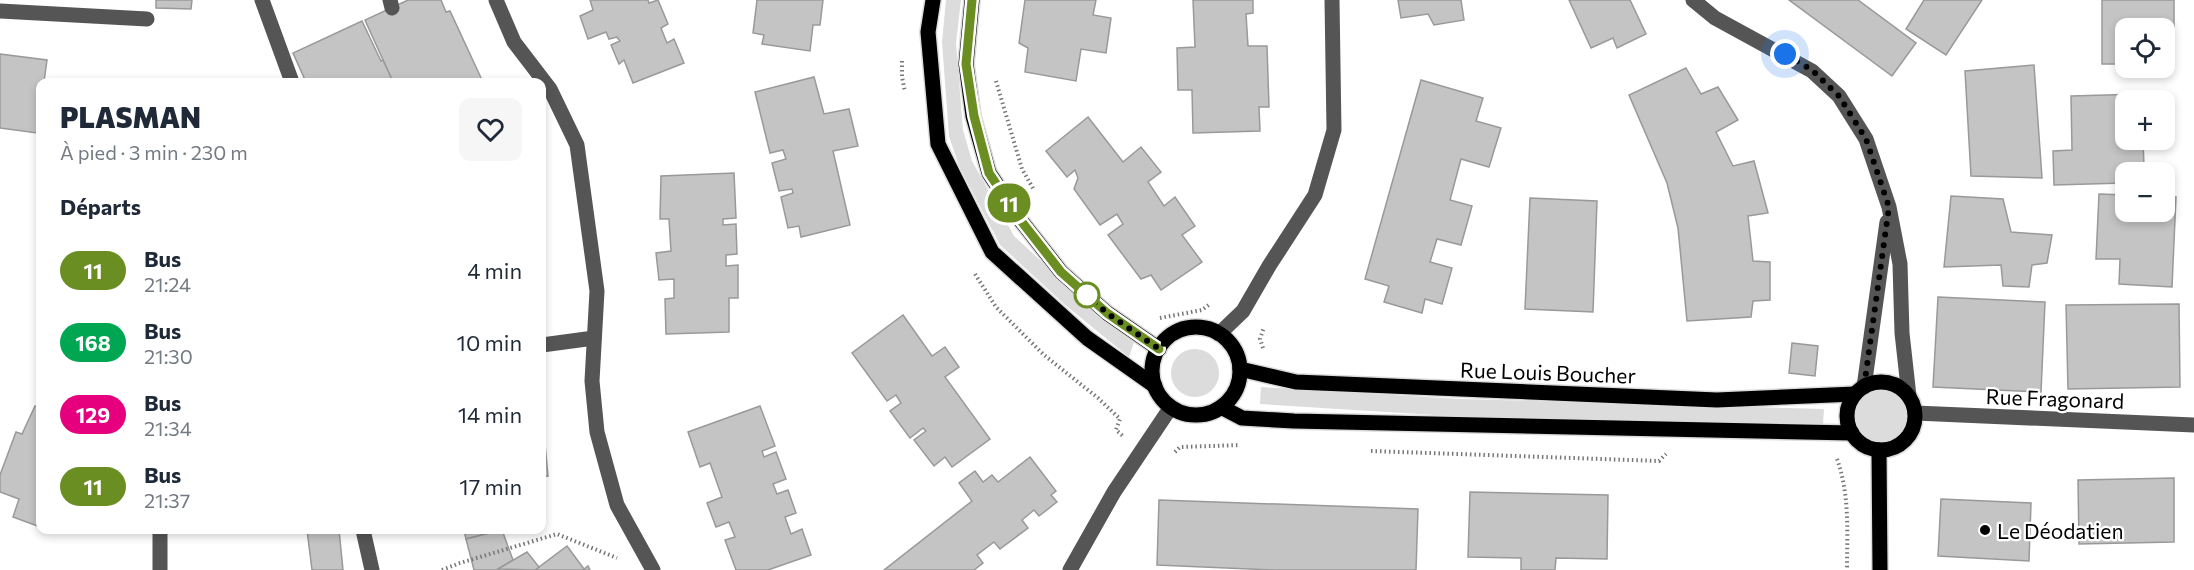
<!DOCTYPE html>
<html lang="fr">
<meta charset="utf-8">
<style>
body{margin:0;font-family:Commissioner,sans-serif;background:#f6f6f7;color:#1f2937;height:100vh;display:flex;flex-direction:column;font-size:22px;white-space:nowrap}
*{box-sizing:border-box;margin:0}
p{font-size:20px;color:#747a83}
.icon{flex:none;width:33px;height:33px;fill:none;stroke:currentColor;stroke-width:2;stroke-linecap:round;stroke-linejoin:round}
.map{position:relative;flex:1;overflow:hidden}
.side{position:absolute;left:36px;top:78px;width:510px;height:456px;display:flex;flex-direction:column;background:#fff;border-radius:12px;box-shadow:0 3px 9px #0003}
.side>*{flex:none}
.badge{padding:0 12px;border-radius:20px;font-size:21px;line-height:39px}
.fabs{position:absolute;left:2115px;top:18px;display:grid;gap:12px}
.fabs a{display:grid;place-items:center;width:60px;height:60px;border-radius:12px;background:#fff;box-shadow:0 3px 9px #0003;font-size:30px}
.you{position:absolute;width:30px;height:30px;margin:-15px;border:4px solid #fff;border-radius:50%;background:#1a73e8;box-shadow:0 0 0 9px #1a73e833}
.map>.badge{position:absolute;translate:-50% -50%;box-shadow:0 0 0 3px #fff}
h2{padding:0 24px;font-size:22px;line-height:54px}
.round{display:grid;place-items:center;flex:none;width:63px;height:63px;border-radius:12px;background:#f6f6f7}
.summary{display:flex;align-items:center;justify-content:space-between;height:102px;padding:0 24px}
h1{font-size:28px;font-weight:800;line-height:45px}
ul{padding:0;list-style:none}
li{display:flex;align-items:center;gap:18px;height:72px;padding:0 24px}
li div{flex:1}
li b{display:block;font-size:22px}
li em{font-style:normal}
li .badge{min-width:66px;font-weight:700;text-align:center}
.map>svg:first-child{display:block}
</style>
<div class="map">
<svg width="2194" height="570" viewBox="0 0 2194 570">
<rect width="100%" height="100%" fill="#fff"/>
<g fill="#dcdcdc">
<path d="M946,0h15l-5,43 7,87 9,31 42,75 58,54 63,49 -6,18 -65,-53 -64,-59 -41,-79 -10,-30 -7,-94z"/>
<circle cx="1195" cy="373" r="24"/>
<path d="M1261,387l199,12 364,10 -1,15 -356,-7 -207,-13z"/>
<circle cx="1881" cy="416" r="26"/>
</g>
<g fill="#c4c4c4" stroke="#999" stroke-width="1.5">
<path d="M156,0h36l-1,9 -35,-1z"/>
<path d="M408,0h33l5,12 4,-1 32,69 -5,2h-84l-28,-62z"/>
<path d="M590,0h58l1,3 9,-3 10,24 -7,4 6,15 7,-4 10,24 -51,20 -9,-23 -5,4 -8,-19 9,-4 -3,-4 -8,2 -3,-7 -18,7 -8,-23 13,-6z"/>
<path d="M757,0h66l-3,25h-7l-3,26 -48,-7 2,-9 -11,-2z"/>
<path d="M1025,0h71l-3,15 18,3 -5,35 -25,-4 -5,32 -51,-9 3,-24 -9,-5z"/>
<path d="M1193,0h60v13l-7,1 2,32h19l2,61h-10l1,24 -67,2 -1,-43h-14l-1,-42 18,-1z"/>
<path d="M1398,0h63l3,20 -30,5 -6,-11 -27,4z"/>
<path d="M1569,0h61l16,34 -29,14 -4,-10 -22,10z"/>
<path d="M1789,0h69l58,43 -24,33z"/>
<path d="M1924,0h58l-36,55 -40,-26z"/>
<path d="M2102,0h72v64h-10v-36h-38v36h-24z"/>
<path d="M362,21l19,40 2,-1 10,22h-87l-13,-29z"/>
<path d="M0,54l47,6 -3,22h-4v25l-3,26 -37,-5z"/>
<path d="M2034,65l8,113 -71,-2 -6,-105z"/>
<path d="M1686,68l15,26 17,-7 20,33 -22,12 17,34 21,-5 14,52 -20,3 5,45 17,1v38l-17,1 -2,16 -64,4 -9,-93 -11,-45 -38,-88z"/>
<path d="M814,77l10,37 25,-5 9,37 -25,5 17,74 -49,12 -2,-11 -11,2 -7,-31 12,-4 -1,-4 -13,2 -7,-28 14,-4 -3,-9 -13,3 -15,-61z"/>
<path d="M1421,80l62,18 -7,23 25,7 -12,39 -28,-8 -11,41 22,6 -11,39 -24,-6 -7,23 22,6 -10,36 -17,-5 -3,14 -38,-11 5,-16 -24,-7z"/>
<path d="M2142,94v6h-16v40h17l1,26 -20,1v16l-70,2 -1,-34 19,-1 -1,-54z"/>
<path d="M1088,117l35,45 18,-15 20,25 -13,10 16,24 11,-9 20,29 -13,9 20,27 -41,28 -10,-15 -10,4 -33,-44 15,-11 -6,-10 -17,11 -26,-36 4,-11 -3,-8 -8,7 -21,-26z"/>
<path d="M734,173l2,45 -13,1v6l13,-1 1,30 -11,1v11l12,-1v33h-9v34l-63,2 -1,-35 9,-1v-19l-15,1 -3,-27 15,-2 -2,-32h-9l1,-43z"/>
<path d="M2099,194l27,1v17h38v-15h12l-4,90 -53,-3 1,-25h-24z"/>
<path d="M1951,196l52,3 8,33 41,3 -5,28 -15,2 -3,22 -26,-1 -2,-21 -57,2z"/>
<path d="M1530,198l67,3 -4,111 -68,-3z"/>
<path d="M1938,297l107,5 -4,90 -108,-5z"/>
<path d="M2179,304l1,83 -112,2 -2,-84z"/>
<path d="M903,315l29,41 13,-9 14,20 -14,10 45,62 -38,28 -7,-10 -11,9 -20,-26 12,-9 -3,-3 -13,10 -20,-27 11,-8 -5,-8 -9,6 -35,-48z"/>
<path d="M1792,343l26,3 -3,30 -26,-3z"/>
<path d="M35,406l5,2v119l-27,-10 6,-18 -19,-7v-17l16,-43 6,2z"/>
<path d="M760,406l15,40 -13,5 2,6 12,-5 10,27 -13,5 4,10 11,-4 8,23 -11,4 6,17 11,-5 9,26 -43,15h-32l-11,-30 10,-3 -6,-15 -13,5 -9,-24 15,-6 -12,-34 -10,4 -12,-35z"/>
<path d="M542,412l6,64 -6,1z"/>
<path d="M1030,457l26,34 -5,4 6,7 -18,14 -5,-6 -12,10 6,8 -28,21 -6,-7 -17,13 6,8 -9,7h-90l88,-69 -13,-18 16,-12 8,11 9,-7 6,7z"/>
<path d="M2174,478v64l-95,2 -1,-64z"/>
<path d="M1470,492l138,3 -1,64 -51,-1 -1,12h-34v-12l-53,-1z"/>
<path d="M1941,499l90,4 -2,58 -91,-5z"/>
<path d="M1159,500l259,9 -2,61h-143l-116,-5z"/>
<path d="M307,530h32l4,40h-31z"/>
<path d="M464,530h38l-36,9z"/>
<path d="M502,530l11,30 -15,9 2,1h-26l-8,-31z"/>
<path d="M567,546l17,23 4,-3 2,4h-55z"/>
<path d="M527,552l12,15 -4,3 -37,-1z"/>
</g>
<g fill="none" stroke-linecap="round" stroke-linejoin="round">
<defs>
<g id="major">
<path d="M933,0l-5,32 10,112 54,108 95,86 68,48"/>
<path d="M972,0l-6,64 7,52 16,57 29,44 43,55 46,41 52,36"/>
<circle cx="1196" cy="371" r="44"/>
<path d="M1240,369l56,13 421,18 138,-6"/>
<circle cx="1881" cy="416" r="34"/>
<path d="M1221,407l21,11 52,3 558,12"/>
<path d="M1879,450l1,120"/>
</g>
</defs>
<use href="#major" stroke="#dbdbdb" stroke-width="18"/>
<g stroke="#777" stroke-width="4" stroke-dasharray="1.5 3" stroke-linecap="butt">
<path d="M902,61v16l3,15"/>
<path d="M996,81l26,88 12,21"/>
<path d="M975,274l21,33 48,48 54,43 22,21 -4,11 7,6"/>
<path d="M1160,318l42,-8 8,-6"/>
<path d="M1263,348l-3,-9 4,-12"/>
<path d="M1371,451l288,10 7,-7"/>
<path d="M1175,452l5,-5 60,-2"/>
<path d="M1837,459c13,37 10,72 10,111"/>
<path d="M442,570l18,-7 97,-29 60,24"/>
</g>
<g stroke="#555" stroke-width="15">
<path d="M262,0l30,82"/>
<path d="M390,0l2,8"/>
<path d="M496,0l18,42 36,47 27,56 20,146 -5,90 5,51 20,73 36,65"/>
<path d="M1693,0l22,18 97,53 27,25 27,43 23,68 11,57 2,69 7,63"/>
<path d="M0,11l147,8"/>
<path d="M1219,334l24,-23 26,-45 46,-71 19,-65 -2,-130"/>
<path d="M542,345l52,-7"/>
<path d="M1864,387l23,-165"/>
<path d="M1915,413l279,12"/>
<path d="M160,530v40"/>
<path d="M363,530l9,40"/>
<path d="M1070,570l44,-78 57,-85"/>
</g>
<use href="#major" stroke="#000" stroke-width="15"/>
</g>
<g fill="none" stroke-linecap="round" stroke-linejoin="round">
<defs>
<path id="line" d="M972,0l-6,64 8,52 15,57 29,44 43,55 46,41 52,36"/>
</defs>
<use href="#line" stroke="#fff" stroke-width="14"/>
<use href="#line" stroke="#6b8e23" stroke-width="9"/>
<path stroke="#000" stroke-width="6" stroke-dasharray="0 10.8" d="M1087,295l20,18 52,36c30,-36 71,-26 81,20l56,13 421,18 138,-6 9,-7 25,-180 -23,-68 -27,-43 -27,-26 -27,-16"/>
</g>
<circle fill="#fff" stroke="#6b8e23" stroke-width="3" cx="1087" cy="295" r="12"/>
<circle fill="#000" stroke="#fff" stroke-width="2" cx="1985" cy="530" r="6"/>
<g text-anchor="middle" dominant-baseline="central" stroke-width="4.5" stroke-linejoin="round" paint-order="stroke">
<g font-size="21" fill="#000" stroke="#fff">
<text transform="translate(1548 372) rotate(2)">Rue Louis Boucher</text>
<text transform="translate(2055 398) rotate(2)">Rue Fragonard</text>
</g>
<g font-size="21" fill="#000" stroke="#fff" text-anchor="start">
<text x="1997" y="530">Le Déodatien</text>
</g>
</g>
</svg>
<div class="fabs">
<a><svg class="icon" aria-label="locate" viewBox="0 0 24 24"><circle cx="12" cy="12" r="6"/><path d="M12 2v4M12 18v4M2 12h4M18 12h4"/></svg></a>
<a>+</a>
<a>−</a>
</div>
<div class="you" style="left:1785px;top:54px"></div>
<b class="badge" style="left:1009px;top:203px;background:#6b8e23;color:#fff">11</b>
<section class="side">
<div class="summary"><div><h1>PLASMAN</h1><p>À pied · 3 min · 230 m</p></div><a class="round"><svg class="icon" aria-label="heart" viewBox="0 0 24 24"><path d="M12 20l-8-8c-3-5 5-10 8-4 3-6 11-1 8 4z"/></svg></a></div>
<h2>Départs</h2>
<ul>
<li><span class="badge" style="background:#6b8e23;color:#fff">11</span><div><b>Bus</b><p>21:24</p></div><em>4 min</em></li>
<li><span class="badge" style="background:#00a651;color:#fff">168</span><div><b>Bus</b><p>21:30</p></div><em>10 min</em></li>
<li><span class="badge" style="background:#e6007e;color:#fff">129</span><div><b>Bus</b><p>21:34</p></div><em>14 min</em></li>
<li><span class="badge" style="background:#6b8e23;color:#fff">11</span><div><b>Bus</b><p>21:37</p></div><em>17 min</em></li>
</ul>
</section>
</div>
